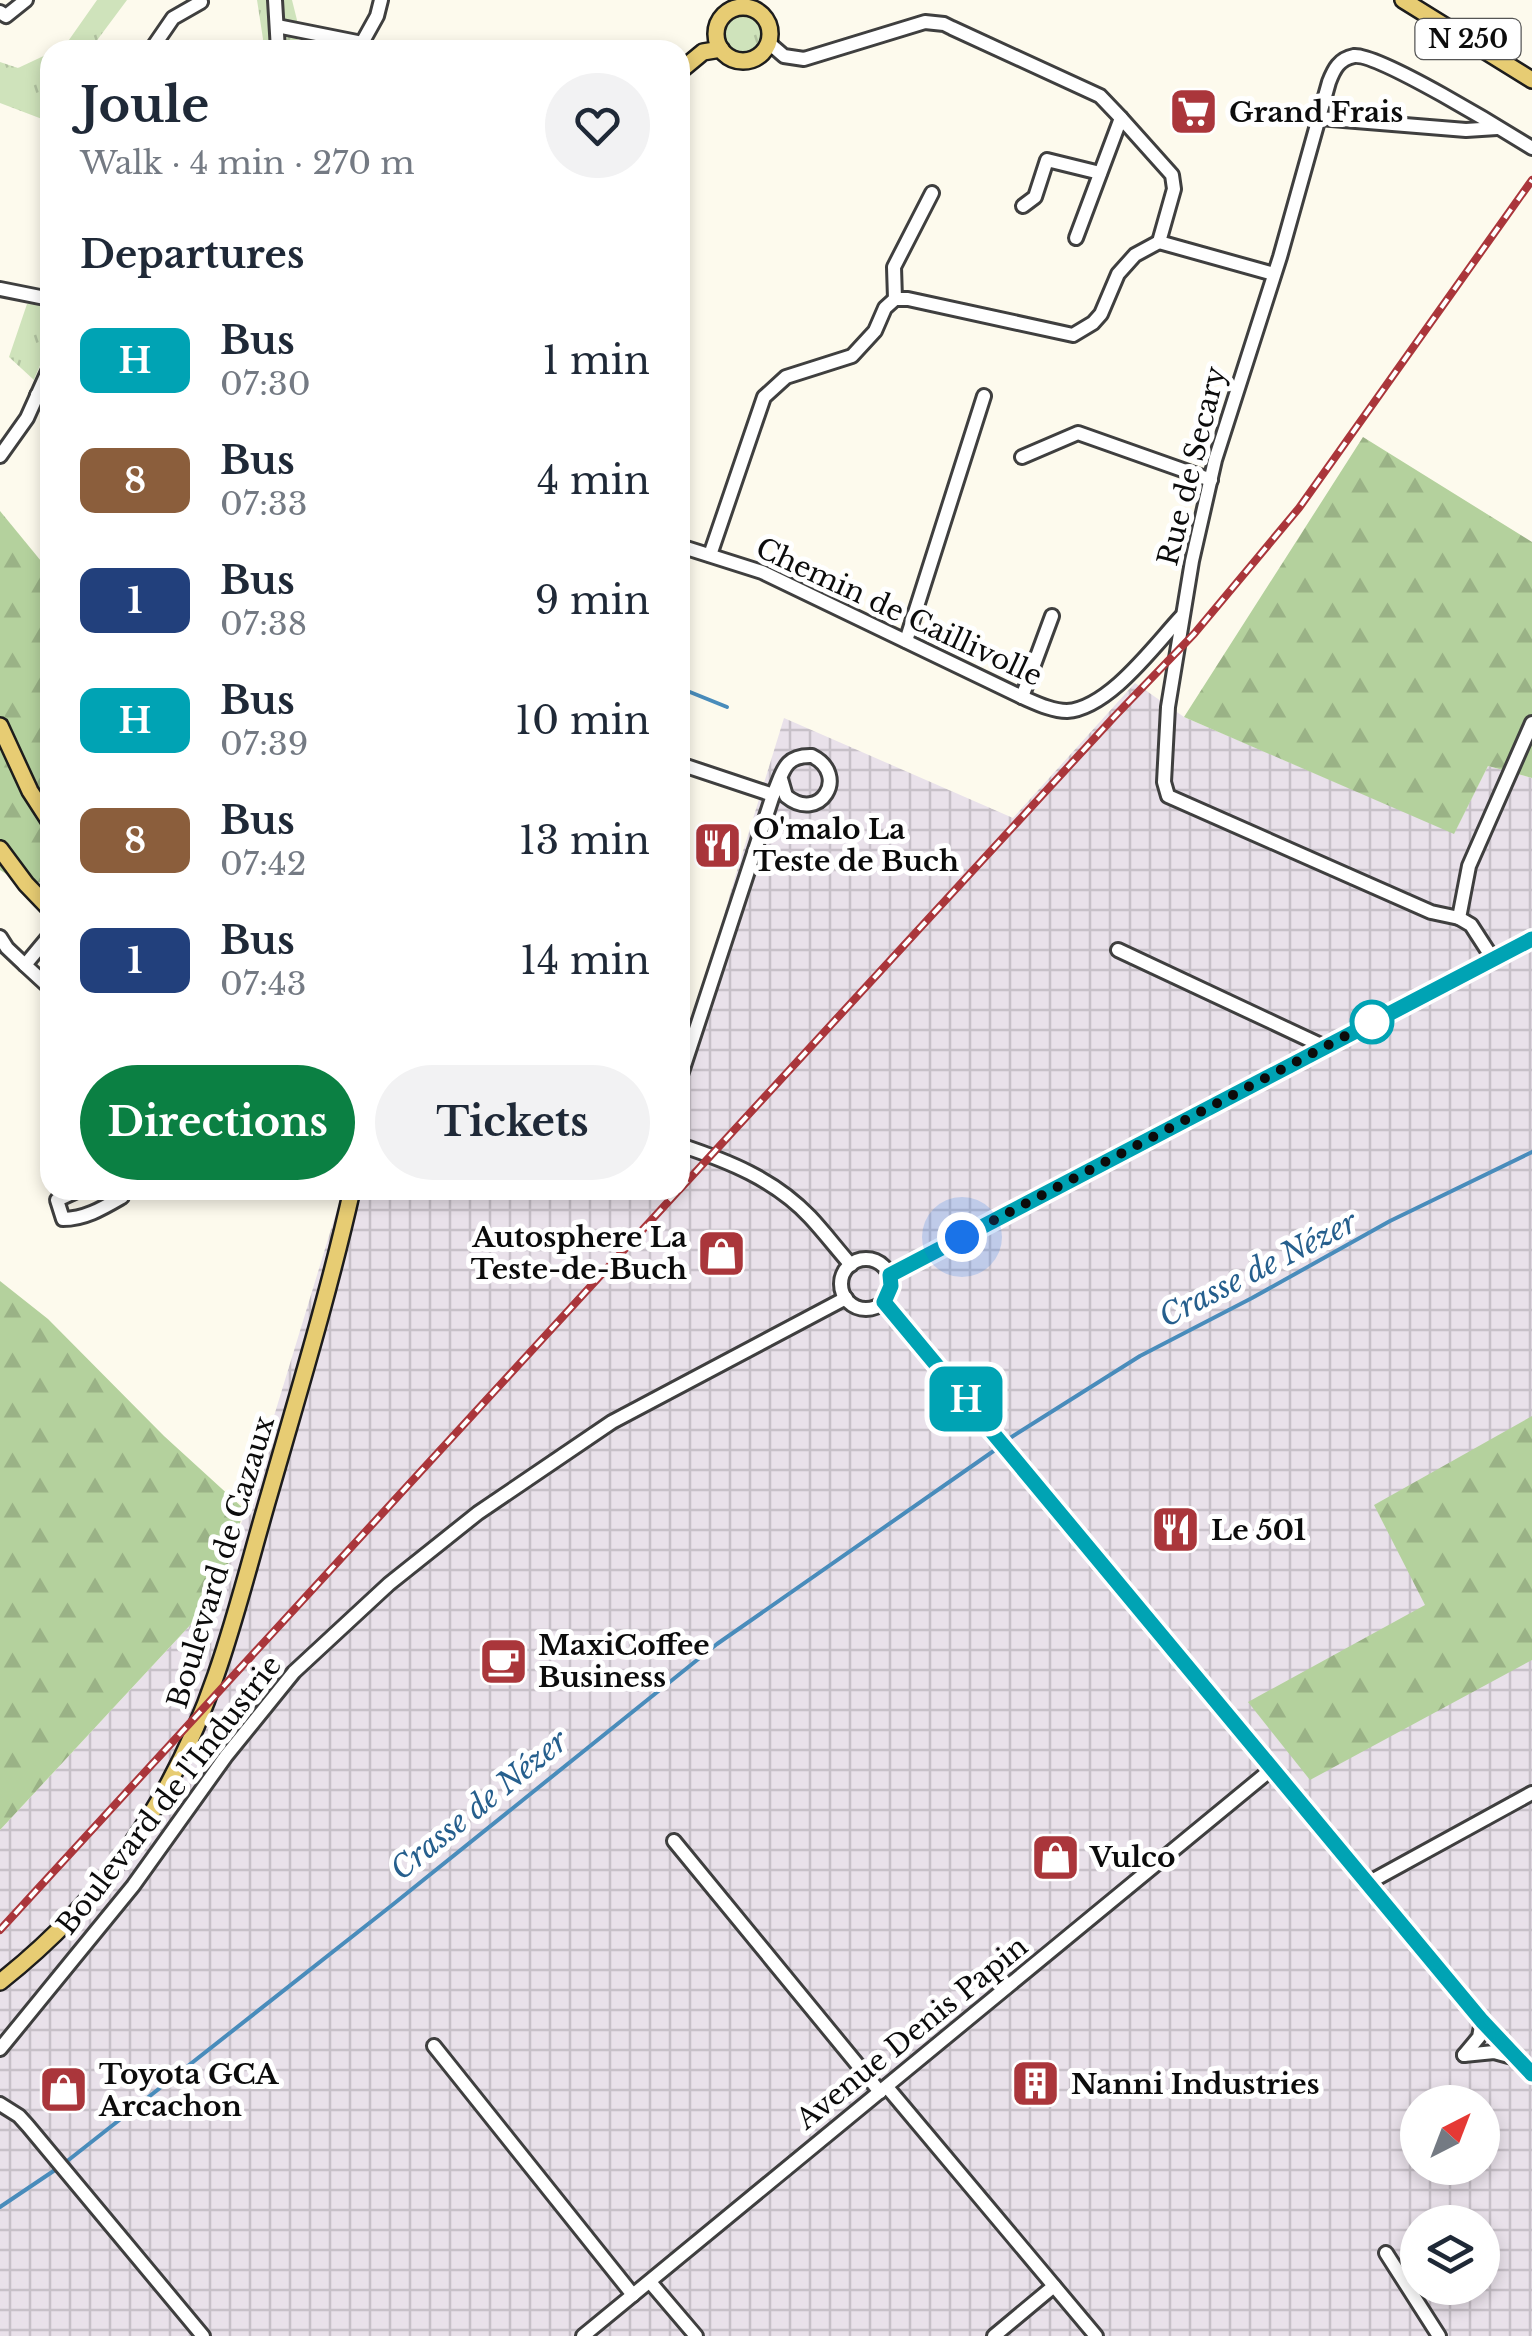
<!DOCTYPE html>
<meta charset="utf-8">
<style>
body{margin:0;font-family:"Libre Baskerville",serif;background:#f2f2f3;color:#1f2937;height:100vh;display:flex;flex-direction:column;font-size:38px;white-space:nowrap}
*{box-sizing:border-box;margin:0}
p{font-size:32px;color:#747a83}
.icon{flex:none;width:55px;height:55px;fill:none;stroke:currentColor;stroke-width:2;stroke-linecap:round;stroke-linejoin:round}
.map{position:relative;flex:1;overflow:hidden}
.panel{position:absolute;left:40px;top:40px;width:650px;height:1160px;display:flex;flex-direction:column;background:#fff;border-radius:30px;box-shadow:0 5px 15px #0003}
.panel>*{flex:none}
.badge{padding:0 20px;border-radius:15px;font-size:35px;line-height:65px}
.needle{width:65px;rotate:42deg}
.fabs{position:absolute;left:1400px;top:2085px;display:grid;gap:20px}
.fabs a{display:grid;place-items:center;width:100px;height:100px;border-radius:50%;background:#fff;box-shadow:0 5px 15px #0003;font-size:50px}
.you{position:absolute;width:50px;height:50px;margin:-25px;border:8px solid #fff;border-radius:50%;background:#1a73e8;box-shadow:0 0 0 15px #1a73e833}
.map>.badge{position:absolute;translate:-50% -50%;box-shadow:0 0 0 5px #fff}
h2{padding:0 40px;font-size:38px;line-height:90px}
.round{display:grid;place-items:center;flex:none;width:105px;height:105px;border-radius:52px;background:#f2f2f3}
.overview{display:flex;align-items:center;justify-content:space-between;height:170px;padding:0 40px}
h1{font-size:48px;font-weight:700;line-height:75px}
.primary-button{display:flex;gap:20px;margin-top:auto;padding:20px 40px}
.primary-button a{flex:1;height:115px;border-radius:60px;background:#0b8043;color:#fff;font-size:40px;font-weight:700;line-height:115px;text-align:center}
.primary-button a+a{background:#f2f2f3;color:#1f2937}
ul{padding:0;list-style:none}
li{display:flex;align-items:center;gap:30px;height:120px;padding:0 40px}
li div{flex:1}
li b{display:block;font-size:38px}
li em{font-style:normal}
li .badge{min-width:110px;font-weight:700;text-align:center}
.map>svg:first-child{display:block}
</style>
<div class="map">
<svg width="1532" height="2336" viewBox="0 0 1532 2336">
<defs>
<pattern id="industrial-grid" width="8" height="8" patternUnits="userSpaceOnUse" patternTransform="scale(2.5)"><rect width="8" height="8" fill="#e9e1ea"/><path d="M0 4h8M4 0v8" fill="none" stroke="#c7c0c8"/></pattern>
<pattern id="grass-tufts" width="24" height="20" patternUnits="userSpaceOnUse" patternTransform="scale(2.5)"><rect width="24" height="20" fill="#cfe3bb"/><path d="M3 7l-1-3M5 7V3M7 7l1-3M15 17l-1-3M17 17v-4M19 17l1-3" fill="none" stroke="#b1c2a0"/></pattern>
<pattern id="forest-firs" width="22" height="20" patternUnits="userSpaceOnUse" patternTransform="scale(2.5)"><rect width="22" height="20" fill="#b4d19d"/><path d="M5 1l3.5 6h-7zM16 11l3.5 6h-7z" fill="#9ab286"/></pattern>
</defs>
<rect width="100%" height="100%" fill="#fdfaed"/>
<path fill="url(#industrial-grid)" fill-rule="evenodd" d="M1135,683l49,34 270,116 34,-67 44,12v1558h-1532v-506l220,-237 123,-403h337v-123l56,-193 48,-156 229,100zM1418,2102h64v66h-64zM1418,2222h64v66h-64z"/>
<g fill="url(#grass-tufts)">
<path d="M97,0h30l-32,43 1,7h-39l7,-3z"/>
<path d="M257,0h35l5,20 1,30h-36l1,-11z"/>
<circle cx="745" cy="34" r="20"/>
<path d="M50,53v69l-50,-19v-41l18,6z"/>
<path d="M27,304l19,1c14,23 -3,52 -12,75l-25,-23z"/>
</g>
<g fill="url(#forest-firs)">
<path d="M1363,437l169,105v236l-44,-12 -34,68 -270,-117z"/>
<path d="M0,511l50,61v312l-36,-5 -14,-9z"/>
<path d="M0,1281l48,38 116,117 80,73 -24,84 -220,237z"/>
<path d="M1532,1416v244l-222,120 -62,-78 177,-97 -51,-100z"/>
</g>
<g fill="none" stroke-linecap="round" stroke-linejoin="round">
<g stroke="#498cbb" stroke-width="4">
<path d="M680,688l47,19"/>
<path d="M1010,1438l130,-82 112,-58 138,-77 142,-69"/>
<path d="M66,2162l325,-256 326,-262 278,-194"/>
<path d="M0,2207l58,-39"/>
</g>
<defs>
<g id="minor">
<path d="M275,0l3,50"/>
<path d="M0,12l6,4 20,-16"/>
<path d="M277,26l85,17 4,7"/>
<path d="M362,43l15,-27 4,-16"/>
<path d="M769,43l15,13 20,3 121,-37 19,2 8,4 148,68 21,22 51,57 2,14 -15,53 115,32"/>
<path d="M151,50l22,-32 28,-16"/>
<path d="M1319,118l147,12 31,-2"/>
<path d="M1023,206l12,-9 12,-37 53,13"/>
<path d="M1076,238l45,-120"/>
<path d="M0,289l50,10"/>
<path d="M895,299l-1,-32 38,-74"/>
<path d="M37,395l13,8"/>
<path d="M0,456l27,-38 23,-51"/>
<path d="M1022,457l56,-24 133,47"/>
<path d="M680,546l82,26 260,125c14,6 30,14 45,14 42,-3 87,-65 114,-94"/>
<path d="M710,555l54,-158 22,-20 66,-21 23,-25 10,-23 10,-9h13l165,36 20,-12 8,-9 17,-40 17,-19 24,-13"/>
<path d="M906,641l78,-245"/>
<path d="M1022,697l30,-81"/>
<path d="M680,764l93,31"/>
<path d="M1459,918l-28,-6 -263,-116 -4,-14 4,-75 24,-146 23,-101 65,-203 49,-175c5,-13 10,-23 25,-26 24,-3 151,75 178,92"/>
<path d="M50,935l-25,30 25,23"/>
<path d="M0,937l7,11 18,17"/>
<path d="M1118,950l207,97"/>
<path d="M1493,959l-22,-34 -12,-7 10,-52 63,-143"/>
<path d="M680,1078l93,-283c10,-22 10,-40 39,-39 38,19 8,68 -26,40l-5,-17"/>
<path d="M680,1145c48,16 94,34 130,72 14,15 27,32 41,48"/>
<path d="M79,1190l-22,10 6,19c22,0 40,-11 59,-22"/>
<circle cx="866" cy="1284" r="25"/>
<path d="M889,1275l643,-336"/>
<path d="M884,1302l598,719 50,53"/>
<path d="M674,1841l206,251"/>
<path d="M1368,1883l164,-90"/>
<path d="M434,2046l199,249"/>
<path d="M0,2049l133,-163 93,-130 68,-84 95,-88 89,-71 134,-91 234,-124"/>
<path d="M1464,2055l30,-3 22,6"/>
<path d="M1464,2055l15,-18 3,-16"/>
<path d="M887,2087l209,249"/>
<path d="M0,2104l19,12 9,10 175,210"/>
<path d="M1386,2253l53,83"/>
<path d="M650,2282l46,54"/>
<path d="M583,2336l690,-568"/>
<path d="M994,2336l60,-50"/>
</g>
<g id="major">
<path d="M1403,0l129,80"/>
<circle cx="743" cy="34" r="27"/>
<path d="M680,71l23,-19 18,-3"/>
<path d="M0,726l30,65 20,31"/>
<path d="M0,849l26,35 24,25"/>
<path d="M0,1982c104,-82 173,-182 216,-307 21,-60 36,-122 54,-183 29,-101 59,-200 82,-302"/>
</g>
</defs>
<use href="#minor" stroke="#3f3f3f" stroke-width="18"/>
<use href="#major" stroke="#1d1d1d" stroke-width="20"/>
<use href="#minor" stroke="#fff" stroke-width="12"/>
<use href="#major" stroke="#e7cc73" stroke-width="15"/>
<defs>
<g id="rail">
<path d="M680,1189l434,-472 80,-83 105,-126 233,-328"/>
<path d="M0,1930l679,-740"/>
</g>
</defs>
<use href="#rail" stroke="#aa363b" stroke-width="8"/>
<use href="#rail" stroke="#fff" stroke-width="4" stroke-dasharray="11" stroke-linecap="butt"/>
</g>
<g fill="none" stroke-linecap="round" stroke-linejoin="round">
<defs>
<path id="line" d="M1532,939l-642,336 1,11 -7,16 598,719 50,53"/>
</defs>
<use href="#line" stroke="#fff" stroke-width="22"/>
<use href="#line" stroke="#00a3b4" stroke-width="15"/>
<path stroke="#0c0c0c" stroke-width="10" stroke-dasharray="0 18" d="M962,1237l410,-215"/>
</g>
<defs>
<symbol id="supermarket-square" viewBox="-11 -11 22 22"><rect x="-9" y="-9" width="18" height="18" rx="4" fill="#aa363b" stroke="#fff"/><path d="M-6-5.5h2.5l.6 2H6L4.5 2H-2.5L-4.4-4H-6ZM-1.5 3.2a1.3 1.3 0 1 0 .1 0ZM3 3.2a1.3 1.3 0 1 0 .1 0Z" fill="#fff"/></symbol>
<symbol id="restaurant-square" viewBox="-11 -11 22 22"><rect x="-9" y="-9" width="18" height="18" rx="4" fill="#aa363b" stroke="#fff"/><path d="M-5-6h1v4h1v-4h1v4h1v-4h1v5L-1.5 .5V6h-2V.5L-5-1ZM5-6V6H3V1.5H1.5Q1.5-4 5-6Z" fill="#fff"/></symbol>
<symbol id="shop-square" viewBox="-11 -11 22 22"><rect x="-9" y="-9" width="18" height="18" rx="4" fill="#aa363b" stroke="#fff"/><path d="M-5-2.5h2.3a2.7 3.5 0 0 1 5.4 0H5L5.5 6h-11ZM-1.5-2.5h3a1.5 2.3 0 0 0-3 0Z" fill="#fff"/></symbol>
<symbol id="cafe-square" viewBox="-11 -11 22 22"><rect x="-9" y="-9" width="18" height="18" rx="4" fill="#aa363b" stroke="#fff"/><path d="M-5.5-4.5H6V0H3Q3 3.5 0 3.5H-2.5Q-5.5 3.5-5.5 0ZM3-3.2v2h1.7v-2ZM-6 4.5H4V6H-6Z" fill="#fff"/></symbol>
<symbol id="building-square" viewBox="-11 -11 22 22"><rect x="-9" y="-9" width="18" height="18" rx="4" fill="#aa363b" stroke="#fff"/><path d="M-4-6H4V6H1V3H-1V6H-4ZM-2.5-4.3h1.7v1.8h-1.7ZM.8-4.3h1.7v1.8H.8ZM-2.5-1h1.7V.8h-1.7ZM.8-1h1.7V.8H.8Z" fill="#fff"/></symbol>
</defs>
<g fill-rule="evenodd">
<use href="#supermarket-square" x="1166" y="84" width="55" height="55"/>
<use href="#restaurant-square" x="690" y="818" width="55" height="55"/>
<use href="#shop-square" x="694" y="1226" width="55" height="55"/>
<use href="#restaurant-square" x="1148" y="1502" width="55" height="55"/>
<use href="#cafe-square" x="476" y="1634" width="55" height="55"/>
<use href="#shop-square" x="1028" y="1830" width="55" height="55"/>
<use href="#building-square" x="1008" y="2056" width="55" height="55"/>
<use href="#shop-square" x="36" y="2062" width="55" height="55"/>
</g>
<circle fill="#fff" stroke="#00a3b4" stroke-width="5" cx="1372" cy="1022" r="20"/>
<g text-anchor="middle" dominant-baseline="central" stroke-width="10" stroke-linejoin="round" paint-order="stroke">
<rect fill="#fff" stroke="#555" stroke-width="2.5" x="1415.5" y="19" width="105" height="40" rx="8"/>
<g font-size="25" font-weight="bold" fill="#0c0c0c">
<text x="1468" y="39">N 250</text>
</g>
<g font-size="28" font-weight="bold" fill="#0c0c0c" stroke="#fff" text-anchor="start">
<text x="1229" y="112">Grand Frais</text>
<text x="753" y="829">O'malo La<tspan x="753" dy="32">Teste de Buch</tspan></text>
<text x="687" y="1237" text-anchor="end">Autosphere La<tspan x="687" dy="32">Teste-de-Buch</tspan></text>
<text x="1211" y="1530">Le 501</text>
<text x="538" y="1645">MaxiCoffee<tspan x="538" dy="32">Business</tspan></text>
<text x="1090" y="1857">Vulco</text>
<text x="99" y="2074">Toyota GCA<tspan x="99" dy="32">Arcachon</tspan></text>
<text x="1071" y="2084">Nanni Industries</text>
</g>
<g font-size="28" fill="#0c0c0c" stroke="#fff">
<text transform="translate(1192 466) rotate(-76)">Rue de Secary</text>
<text transform="translate(899 612) rotate(25)">Chemin de Caillivolle</text>
<text transform="translate(221 1562) rotate(-73)">Boulevard de Cazaux</text>
<text transform="translate(169 1795) rotate(-52)">Boulevard de l'Industrie</text>
<text transform="translate(912 2033) rotate(-39)">Avenue Denis Papin</text>
</g>
<g font-size="30" font-style="italic" fill="#265f8d" stroke="#fff">
<text transform="translate(1258 1269) rotate(-27)">Crasse de Nézer</text>
<text transform="translate(479 1805) rotate(-39)">Crasse de Nézer</text>
</g>
</g>
</svg>
<div class="fabs">
<a><svg class="needle" viewBox="-14 -14 28 28"><path d="M0-13l5 13h-10z" fill="#e53935"/><path d="M0 13l5-13h-10z" fill="#747a83"/></svg></a>
<a><svg class="icon" aria-label="layers" viewBox="0 0 24 24"><path d="M12 4l9 5-9 5-9-5zM3 14l9 5 9-5"/></svg></a>
</div>
<div class="you" style="left:962px;top:1237px"></div>
<b class="badge" style="left:966px;top:1399px;background:#00a3b4;color:#fff">H</b>
<section class="panel">
<div class="overview"><div><h1>Joule</h1><p>Walk · 4 min · 270 m</p></div><a class="round"><svg class="icon" aria-label="heart" viewBox="0 0 24 24"><path d="M12 20l-8-8c-3-5 5-10 8-4 3-6 11-1 8 4z"/></svg></a></div>
<h2>Departures</h2>
<ul>
<li><span class="badge" style="background:#00a3b4;color:#fff">H</span><div><b>Bus</b><p>07:30</p></div><em>1 min</em></li>
<li><span class="badge" style="background:#8b5e3c;color:#fff">8</span><div><b>Bus</b><p>07:33</p></div><em>4 min</em></li>
<li><span class="badge" style="background:#22407c;color:#fff">1</span><div><b>Bus</b><p>07:38</p></div><em>9 min</em></li>
<li><span class="badge" style="background:#00a3b4;color:#fff">H</span><div><b>Bus</b><p>07:39</p></div><em>10 min</em></li>
<li><span class="badge" style="background:#8b5e3c;color:#fff">8</span><div><b>Bus</b><p>07:42</p></div><em>13 min</em></li>
<li><span class="badge" style="background:#22407c;color:#fff">1</span><div><b>Bus</b><p>07:43</p></div><em>14 min</em></li>
</ul>
<div class="primary-button"><a>Directions</a><a>Tickets</a></div>
</section>
</div>
